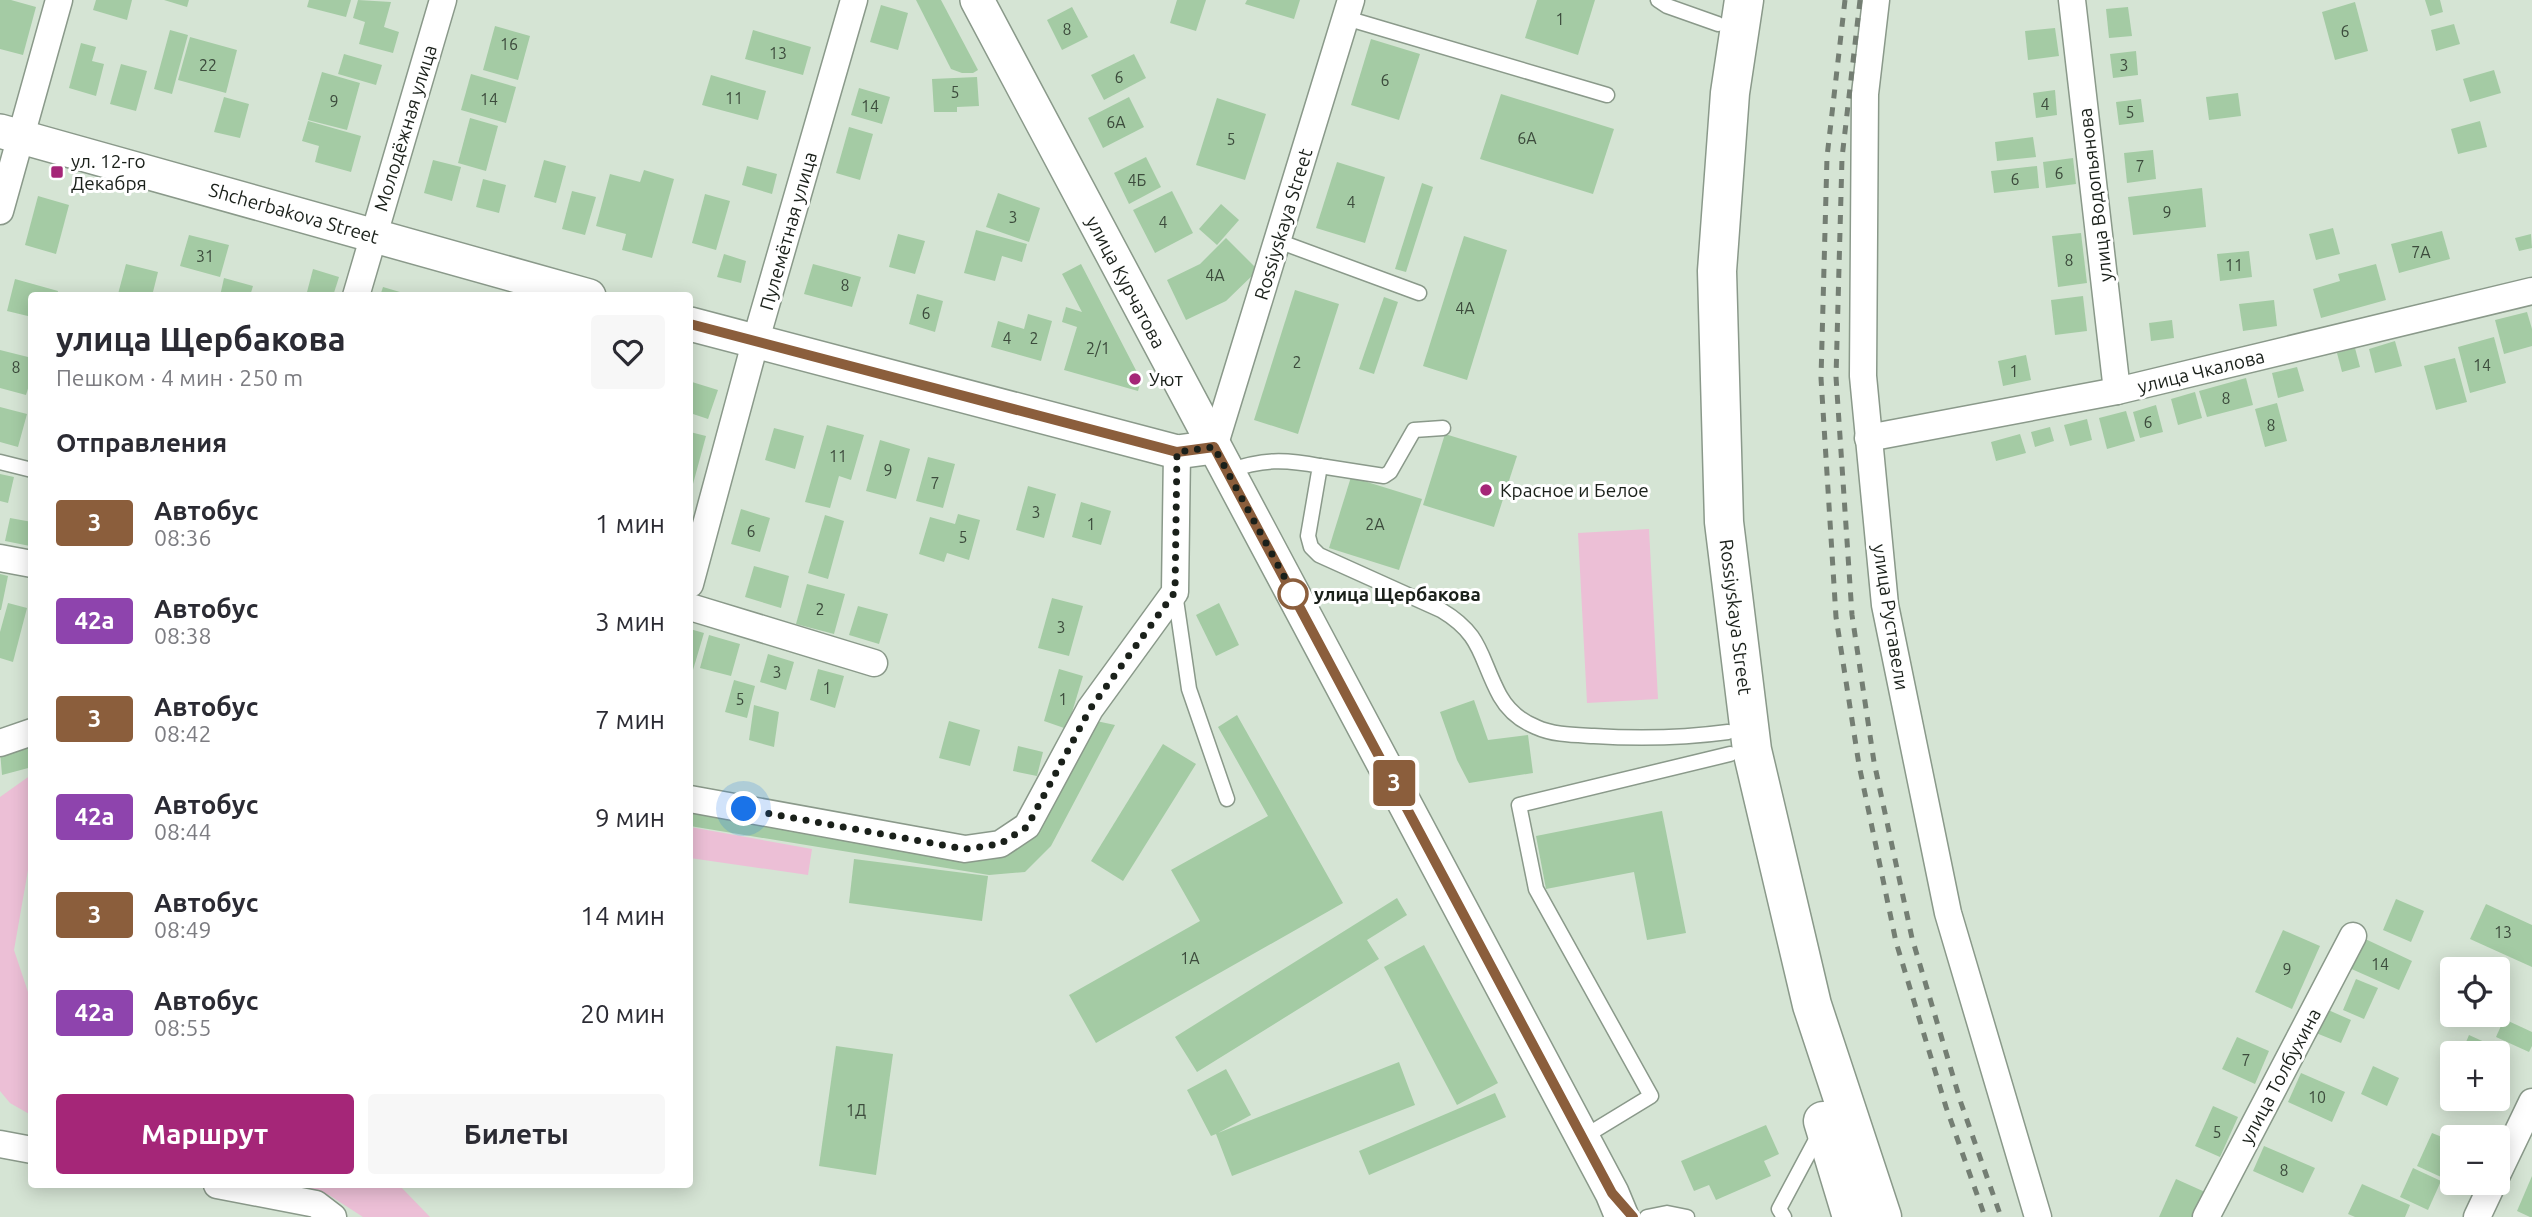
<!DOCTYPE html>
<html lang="ru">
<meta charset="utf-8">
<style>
body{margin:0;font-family:Ubuntu,sans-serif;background:#f7f7f7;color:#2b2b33;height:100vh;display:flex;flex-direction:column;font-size:26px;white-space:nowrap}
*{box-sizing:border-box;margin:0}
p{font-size:23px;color:#7c7c81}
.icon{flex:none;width:38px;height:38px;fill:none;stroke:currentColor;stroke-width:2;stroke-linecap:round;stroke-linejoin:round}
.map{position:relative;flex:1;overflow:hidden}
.sheet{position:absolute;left:28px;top:292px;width:665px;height:896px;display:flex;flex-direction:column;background:#fff;border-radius:7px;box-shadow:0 4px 18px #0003}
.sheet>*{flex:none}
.badge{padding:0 14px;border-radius:5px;font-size:24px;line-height:46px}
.controls{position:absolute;left:2440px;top:957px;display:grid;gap:14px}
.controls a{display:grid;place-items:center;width:70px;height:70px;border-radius:7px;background:#fff;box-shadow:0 4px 18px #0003;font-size:35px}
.you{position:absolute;width:35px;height:35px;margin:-18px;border:5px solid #fff;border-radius:50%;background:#1a73e8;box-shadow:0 0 0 10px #1a73e833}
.map>.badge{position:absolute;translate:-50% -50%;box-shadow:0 0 0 4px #fff}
h2{padding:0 28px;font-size:26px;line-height:63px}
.round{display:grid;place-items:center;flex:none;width:74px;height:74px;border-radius:7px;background:#f7f7f7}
.head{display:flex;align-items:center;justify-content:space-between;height:119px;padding:0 28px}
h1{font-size:33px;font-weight:700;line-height:52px}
.primary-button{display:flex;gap:14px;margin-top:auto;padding:14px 28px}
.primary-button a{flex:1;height:80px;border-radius:7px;background:#a52678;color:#fff;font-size:28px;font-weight:700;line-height:80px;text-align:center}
.primary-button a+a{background:#f7f7f7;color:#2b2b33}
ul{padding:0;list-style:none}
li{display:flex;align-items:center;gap:21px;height:98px;padding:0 28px}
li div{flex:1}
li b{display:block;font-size:26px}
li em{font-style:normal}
li .badge{min-width:77px;font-weight:700;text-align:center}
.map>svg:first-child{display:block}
</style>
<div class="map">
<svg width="2532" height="1217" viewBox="0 0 2532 1217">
<rect width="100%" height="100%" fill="#d5e4d4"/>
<g fill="#ecbfd6">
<path d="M1649,529l9,170 -71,4 -9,-170z"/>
<path d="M31,775v78l-17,97 17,51v114l-21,-12 -10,-12v-294z"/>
<path d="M690,827l122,22 -4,26 -118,-17z"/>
<path d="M280,1185h119l31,32h-67l-34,-22z"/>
</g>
<g fill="#a4cba4">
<path d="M0,0h11l25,7 -13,48 -23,-6z"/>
<path d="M96,0h36l-5,20 -34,-10z"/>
<path d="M164,0h25l-2,7z"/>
<path d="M309,0h42l-5,17 -39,-10z"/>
<path d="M358,0l33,2 -7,25 15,5 -6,21 -34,-9 6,-22 -12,-4z"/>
<path d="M916,0h25l37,70 -5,3h-11l-11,-4z"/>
<path d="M1177,0h29l-10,31 -26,-8z"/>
<path d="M1247,0h53l-6,19 -49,-15z"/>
<path d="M1537,0h58l-17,55 -53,-17z"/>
<path d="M2425,0h15l3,12 -13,4z"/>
<path d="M2355,2l13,49 -33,9 -13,-48z"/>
<path d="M881,5l27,8 -10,37 -28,-8z"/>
<path d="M1072,7l16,30 -26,13 -15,-30z"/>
<path d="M2128,7l4,29 -23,2 -3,-29z"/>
<path d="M2454,24l6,20 -24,7 -5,-21z"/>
<path d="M495,26l35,10 -12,44 -35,-10z"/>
<path d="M2055,28l4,28 -31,4 -3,-29z"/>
<path d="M170,30l18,5 -16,59 -18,-5z"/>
<path d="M753,30l58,17 -8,28 -58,-16z"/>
<path d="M190,37l47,13 -11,43 -48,-13z"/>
<path d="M1371,39l49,15 -21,66 -48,-15z"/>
<path d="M81,43l15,4 -4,14 12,3 -8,32 -27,-8z"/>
<path d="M2136,51l2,24 -25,3 -3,-24z"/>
<path d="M344,54l38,11 -6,20 -38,-11z"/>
<path d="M1134,54l12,24 -42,22 -13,-25z"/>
<path d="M121,64l26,7 -11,40 -26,-7z"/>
<path d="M2494,70l7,23 -31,9 -7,-23z"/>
<path d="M322,72l38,11 -13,47 -39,-10z"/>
<path d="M471,74l45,13 -10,36 -45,-13z"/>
<path d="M711,75l55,16 -8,29 -56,-15z"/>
<path d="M977,77l2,29 -22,1v5h-23l-2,-33z"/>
<path d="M859,88l31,9 -8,27 -31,-9z"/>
<path d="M2055,90l2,25 -21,3 -3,-25z"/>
<path d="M2238,93l3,23 -32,4 -3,-23z"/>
<path d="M1501,94l113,35 -21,65 -113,-35z"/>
<path d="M224,97l25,7 -9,34 -26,-6z"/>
<path d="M1129,97l15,30 -41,21 -15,-30z"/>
<path d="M1217,98l49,16 -21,66 -49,-15z"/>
<path d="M2141,99l3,23 -25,3 -3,-23z"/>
<path d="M470,118l28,8 -12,45 -28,-8z"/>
<path d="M308,121l53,15 -10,36 -36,-10 4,-16 -17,-5z"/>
<path d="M2480,121l7,26 -29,7 -7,-25z"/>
<path d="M849,127l24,7 -13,46 -24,-7z"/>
<path d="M2033,137l3,20 -39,4 -2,-19z"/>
<path d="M2153,150l3,29 -29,4 -3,-30z"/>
<path d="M1146,157l15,30 -32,17 -15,-31z"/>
<path d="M2073,158l3,26 -30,4 -3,-26z"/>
<path d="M433,160l28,7 -9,34 -28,-8z"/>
<path d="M544,160l22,6 -10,37 -22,-6z"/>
<path d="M1337,162l48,15 -20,66 -49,-15z"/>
<path d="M747,166l30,8 -5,20 -30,-9z"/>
<path d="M2037,166l2,22 -45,5 -3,-22z"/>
<path d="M644,170l30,9 -22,79 -30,-8 4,-16 -30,-8 14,-52 30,8z"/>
<path d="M483,179l23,6 -7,28 -23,-6z"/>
<path d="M1422,183l11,4 -27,85 -11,-3z"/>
<path d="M2202,188l4,39 -73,8 -5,-38z"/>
<path d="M572,191l24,6 -11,38 -23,-6z"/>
<path d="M1172,191l21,42 -38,20 -22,-43z"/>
<path d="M998,193l42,15 -11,34 -43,-15z"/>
<path d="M705,194l25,7 -14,49 -24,-7z"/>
<path d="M38,196l31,9 -13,49 -31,-9z"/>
<path d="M1221,204l18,16 -22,25 -18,-16z"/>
<path d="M2333,228l7,26 -24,6 -7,-26z"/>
<path d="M976,230l51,14 -5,18 -20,-6 -7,25 -31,-8z"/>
<path d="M2442,231l8,28 -51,14 -8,-29z"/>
<path d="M2081,233l6,50 -29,4 -6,-51z"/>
<path d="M898,234l27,7 -10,33 -26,-7z"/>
<path d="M2531,234l1,14 -13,3 -4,-13z"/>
<path d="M189,235l40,10 -9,32 -40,-11z"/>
<path d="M1464,236l43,14 -40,130 -44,-14z"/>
<path d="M1226,238l32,32 -32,31 -40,19 -19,-40 33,-16z"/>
<path d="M2249,251l3,26 -32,4 -3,-27z"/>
<path d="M724,254l22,7 -5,22 -24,-6z"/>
<path d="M126,264l32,8 -6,24 -34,-2z"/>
<path d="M813,264l48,13 -9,30 -48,-13z"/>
<path d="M1081,264l60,116 -3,11 -74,-21 13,-43 -15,-5 4,-15 16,5 -20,-38z"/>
<path d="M2376,264l10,36 -65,18 -8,-29 27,-8 -2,-7z"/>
<path d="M313,269l26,8 -6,19h-27z"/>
<path d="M224,278l29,8 -3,10h-30z"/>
<path d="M15,279l43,12 -1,5h-25v21l-25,-6z"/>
<path d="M383,287l27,8v1h-30z"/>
<path d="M1295,290l44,14 -41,130 -44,-14z"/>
<path d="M917,294l26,7 -8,31 -26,-8z"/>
<path d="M2083,296l4,35 -32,4 -4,-35z"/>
<path d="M1384,297l14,5 -24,72 -15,-5z"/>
<path d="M2274,300l3,26 -34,5 -4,-27z"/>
<path d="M2527,312l5,17v17l-28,8 -9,-34z"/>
<path d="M1028,314l24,7 -11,40 -50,-14 7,-26 26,8z"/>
<path d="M2172,320l2,18 -23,3 -2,-18z"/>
<path d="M2494,337l12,46 -36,10 -12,-46z"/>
<path d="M2395,341l7,25 -27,7 -6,-24z"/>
<path d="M2355,348l5,19 -18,5 -5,-19z"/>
<path d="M0,350l32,8v18l-6,19 -26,-7z"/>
<path d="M2026,355l5,25 -28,6 -5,-25z"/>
<path d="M2455,358l12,44 -31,8 -12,-44z"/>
<path d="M2297,367l7,24 -26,7 -6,-25z"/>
<path d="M2246,378l7,27 -46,12 -8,-26z"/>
<path d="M692,382l26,8 -10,29 -18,-6z"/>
<path d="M2195,392l7,26 -24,7 -7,-26z"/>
<path d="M2277,403l10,38 -22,6 -10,-38z"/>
<path d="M2156,405l7,27 -23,6 -7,-26z"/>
<path d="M0,407l27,7 -9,33 -18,-5z"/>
<path d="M2126,411l9,30 -28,8 -8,-31z"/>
<path d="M2087,419l5,21 -22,6 -6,-21z"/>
<path d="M827,425l37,10 -13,45 -12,-4 -9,32 -25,-6z"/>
<path d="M2050,427l4,14 -19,6 -4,-15z"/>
<path d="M774,428l30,8 -9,33 -30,-9z"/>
<path d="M690,432l16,4 -13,48 -3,-1z"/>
<path d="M1445,434l72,22 -23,71 -71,-22z"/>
<path d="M2020,434l6,19 -30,8 -5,-19z"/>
<path d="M880,440l30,9 -14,50 -30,-8z"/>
<path d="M928,457l27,7 -12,44 -27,-7z"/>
<path d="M0,474l14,3 -6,26 -8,-2z"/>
<path d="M1351,477l71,22 -23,71 -70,-22z"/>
<path d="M1028,486l28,8 -12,44 -28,-8z"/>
<path d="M1081,502l30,9 -10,34 -29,-8z"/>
<path d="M741,509l29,9 -10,34 -29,-8z"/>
<path d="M958,514l22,6 -11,40 -22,-7 -3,9 -25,-8 11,-37 25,7z"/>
<path d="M825,515l19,6 -16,58 -20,-6z"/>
<path d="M10,518l22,4 -2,24 -25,-5z"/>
<path d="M754,566l35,10 -8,32 -36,-11z"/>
<path d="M0,574l8,2 -7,34h-1z"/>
<path d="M807,584l38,10 -11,40 -38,-10z"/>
<path d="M1052,598l31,8 -14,50 -31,-8z"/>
<path d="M8,603l19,5 -14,54 -13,-4v-26z"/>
<path d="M1219,603l20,42 -23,11 -20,-41z"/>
<path d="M858,606l30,8 -9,30 -30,-9z"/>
<path d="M690,629l14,4 -14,47z"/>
<path d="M709,635l31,9 -9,32 -31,-8z"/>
<path d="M768,654l26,8 -8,28 -26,-8z"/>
<path d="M818,669l26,7 -9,32 -25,-8z"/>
<path d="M1059,669l24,7 -16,53 -23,-8z"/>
<path d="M734,680l21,6 -8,32 -22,-6z"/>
<path d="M1474,700l14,40 40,-5 5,38 -64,10 -12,-23 -17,-48z"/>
<path d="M754,705l25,7 -5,35 -25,-7z"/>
<path d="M1237,715l106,188 -247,140 -27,-48 131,-74 -29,-51 97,-54 -50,-89z"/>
<path d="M1087,719l28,6 -64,121 -26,26 -36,3 -299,-49v-25l324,48z"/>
<path d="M949,721l31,9 -10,36 -31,-8z"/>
<path d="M32,742v25l-30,8 -2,-24z"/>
<path d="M1163,744l33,20 -73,117 -32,-20z"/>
<path d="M1018,746l25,6 -6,24 -24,-5z"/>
<path d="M1662,811l24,122 -39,7 -13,-68 -88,17 -10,-53z"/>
<path d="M854,859l134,17 -6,45 -133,-18z"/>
<path d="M1397,898l10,17 -40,25 12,19 -182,113 -22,-35z"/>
<path d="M2396,899l28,12 -13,31 -28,-12z"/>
<path d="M2486,904l46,21v42l-62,-28z"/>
<path d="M2283,930l37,16 -28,63 -37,-17z"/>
<path d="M2361,937l51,24 -13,29 -52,-23z"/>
<path d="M1424,945l74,138 -41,22 -73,-138z"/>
<path d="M2356,979l22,9 -14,31 -21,-9z"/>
<path d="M2326,1009l25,11 -10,23 -25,-10z"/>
<path d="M2504,1019l28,13v14l-3,6 -33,-15z"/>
<path d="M2469,1035l33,15 -5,12v-8h-36z"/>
<path d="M2237,1037l32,14 -14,33 -33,-15z"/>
<path d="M836,1046l57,8 -17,121 -57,-9z"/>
<path d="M1399,1062l16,43 -183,71 -16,-42 -5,2 -24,-46 39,-21 25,46 -33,18z"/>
<path d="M2373,1066l26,12 -12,28 -26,-12z"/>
<path d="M2301,1073l44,19 -13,30 -44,-20z"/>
<path d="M1495,1093l11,24 -137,58 -10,-24z"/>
<path d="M2213,1106l25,11 -18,40 -25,-11z"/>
<path d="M1766,1125l13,29 -15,7 7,15 -55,24 -7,-15 -15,6 -13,-30z"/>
<path d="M2461,1127l24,11h-29z"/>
<path d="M2432,1133l20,8v41l-35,-16z"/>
<path d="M2264,1146l51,22 -12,25 -50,-22z"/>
<path d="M2413,1168l28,13 -13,29 -28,-13z"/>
<path d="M2532,1176v41h-2l-13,-6z"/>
<path d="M2176,1179l29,13 -11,25h-35z"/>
<path d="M2362,1184l48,21 -5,12h-50l-7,-3z"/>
</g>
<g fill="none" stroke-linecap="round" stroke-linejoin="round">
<defs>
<g id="service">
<path d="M1658,0l9,6 51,18"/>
<path d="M1346,18l261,77"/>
<path d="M1278,241l141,52"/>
<path d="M0,462l32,8"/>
<path d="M1320,466l64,10 6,-4 24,-42 29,-2"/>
<path d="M1228,471c35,-12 56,-12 92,-5l-12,70 3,11 8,8 122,55c42,25 38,47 59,86 8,14 21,25 36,31 17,8 39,8 58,9 45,3 89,2 134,-4"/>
<path d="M1175,593l14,96 38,110"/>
<path d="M1582,1138l69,-42 -115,-207 -17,-84 211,-51"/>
<path d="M1647,1217l20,-4 20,4"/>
<path d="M1784,1217l-5,-8 40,-75"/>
</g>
<g id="minor">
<path d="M1876,0l-11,94 -2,282 22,229 63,308 90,304"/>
<path d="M2072,0l45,391"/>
<path d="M0,211l59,-211"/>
<path d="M356,296l87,-296"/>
<path d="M1868,438l249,-47 415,-100"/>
<path d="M1214,447l137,-447"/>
<path d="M0,558l32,6"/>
<path d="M690,584l65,-241 99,-343"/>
<path d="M690,607l184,56"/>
<path d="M0,743l32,-11"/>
<path d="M690,799l275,50 35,-5 27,-18 63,-117 85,-117 2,-140"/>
<path d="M0,1144l32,6"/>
<path d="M2497,1175l35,-73"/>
<path d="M217,1185l99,19 17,13"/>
<path d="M2206,1217l147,-281"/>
<path d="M2477,1217l16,-34"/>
</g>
<g id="tertiary">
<path d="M977,0l635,1193 10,24"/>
<path d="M0,131l589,165"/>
<path d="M690,324l487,128 37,-5"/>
</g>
<g id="primary">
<path d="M1744,0l-14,93 -13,178 7,251 28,228 60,255 70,212"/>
<path d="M1823,1121l29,96"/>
</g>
</defs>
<use href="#service" stroke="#8a998a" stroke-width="17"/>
<use href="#minor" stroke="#8a998a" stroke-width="29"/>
<use href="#tertiary" stroke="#8a998a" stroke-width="36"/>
<use href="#primary" stroke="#8a998a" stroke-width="41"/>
<use href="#service" stroke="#fff" stroke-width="14"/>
<use href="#minor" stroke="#fff" stroke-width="26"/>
<use href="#tertiary" stroke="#fff" stroke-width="33"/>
<use href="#primary" stroke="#fff" stroke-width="38"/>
<g stroke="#747e73" stroke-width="5" stroke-dasharray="9 9" stroke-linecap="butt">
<path d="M1845,0l-18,157 -6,221 15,239 23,148 37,177 50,165 39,110"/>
<path d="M1860,0l-18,158 -6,219 16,238 22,147 38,176 49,165 40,114"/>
</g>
</g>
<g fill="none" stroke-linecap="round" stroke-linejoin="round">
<defs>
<path id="line" d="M690,324l487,128 37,-5 398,746 21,24"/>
</defs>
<use href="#line" stroke="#fff" stroke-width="16"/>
<use href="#line" stroke="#8b5e3c" stroke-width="10"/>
<path stroke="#1a201a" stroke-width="7" stroke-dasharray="0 12.6" d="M744,809l221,40 35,-5 27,-17 63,-118 85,-117 2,-140 37,-5 85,157 -6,-10"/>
</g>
<g fill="#a52678" stroke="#fff" stroke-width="2.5">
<rect x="50" y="165" width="14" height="14" rx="3.5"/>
<circle cx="1135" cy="379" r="7"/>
<circle cx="1486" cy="490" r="7"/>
</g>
<circle fill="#fff" stroke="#8b5e3c" stroke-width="3.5" cx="1293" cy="594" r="14"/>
<g text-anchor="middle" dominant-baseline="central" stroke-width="6" stroke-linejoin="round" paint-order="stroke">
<g font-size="16" fill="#3c4b3c">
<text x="1560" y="19">1</text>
<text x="1067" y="29">8</text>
<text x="2345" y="31">6</text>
<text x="509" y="44">16</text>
<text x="778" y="53">13</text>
<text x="208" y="65">22</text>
<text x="2124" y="65">3</text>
<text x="1119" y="77">6</text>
<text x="1385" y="80">6</text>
<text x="955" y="92">5</text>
<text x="734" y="98">11</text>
<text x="489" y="99">14</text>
<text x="334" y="101">9</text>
<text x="2045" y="104">4</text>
<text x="870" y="106">14</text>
<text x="2130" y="112">5</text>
<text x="1116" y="122">6А</text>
<text x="1527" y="138">6А</text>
<text x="1231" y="139">5</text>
<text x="2140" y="166">7</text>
<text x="2059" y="173">6</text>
<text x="2015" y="179">6</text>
<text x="1137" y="180">4Б</text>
<text x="1351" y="202">4</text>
<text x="2167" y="212">9</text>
<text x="1013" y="217">3</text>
<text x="1163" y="222">4</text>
<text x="2421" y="252">7А</text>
<text x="205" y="256">31</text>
<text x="2069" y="260">8</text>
<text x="2234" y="265">11</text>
<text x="1215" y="275">4А</text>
<text x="845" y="285">8</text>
<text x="1465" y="308">4А</text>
<text x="926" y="313">6</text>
<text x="1007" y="338">4</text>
<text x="1034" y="338">2</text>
<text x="1098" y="348">2/1</text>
<text x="1297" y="362">2</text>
<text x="2482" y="365">14</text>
<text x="16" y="367">8</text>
<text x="2014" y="371">1</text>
<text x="2226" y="398">8</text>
<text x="2148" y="422">6</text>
<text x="2271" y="425">8</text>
<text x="838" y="456">11</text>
<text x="888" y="470">9</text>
<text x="935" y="483">7</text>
<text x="1036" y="512">3</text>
<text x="1091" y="524">1</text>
<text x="1375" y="524">2А</text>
<text x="751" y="531">6</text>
<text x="963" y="537">5</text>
<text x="820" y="609">2</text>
<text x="1061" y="627">3</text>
<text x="777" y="672">3</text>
<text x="827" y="688">1</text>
<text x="740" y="699">5</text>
<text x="1063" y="699">1</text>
<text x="2503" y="932">13</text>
<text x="1190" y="958">1А</text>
<text x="2380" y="964">14</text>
<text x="2287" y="969">9</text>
<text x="2246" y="1060">7</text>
<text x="2317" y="1097">10</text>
<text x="856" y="1110">1Д</text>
<text x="2217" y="1132">5</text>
<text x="2284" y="1170">8</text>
</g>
<g font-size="19" fill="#1a201a" stroke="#fff">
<text transform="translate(405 128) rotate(-73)">Молодёжная улица</text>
<text transform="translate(2095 195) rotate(-97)">улица Водопьянова</text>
<text transform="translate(294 213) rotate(16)">Shcherbakova Street</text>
<text transform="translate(1283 224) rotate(-73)">Rossiyskaya Street</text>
<text transform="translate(788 231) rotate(-74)">Пулемётная улица</text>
<text transform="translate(1126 282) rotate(62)">улица Курчатова</text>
<text transform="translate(2201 371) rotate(-14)">улица Чкалова</text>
<text transform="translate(1736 617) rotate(83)">Rossiyskaya Street</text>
<text transform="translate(1891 617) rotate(81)">улица Руставели</text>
<text transform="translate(2280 1076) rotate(-62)">улица Толбухина</text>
</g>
<g font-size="19" fill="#1a201a" stroke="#fff" text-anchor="start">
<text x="71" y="161">ул. 12-го<tspan x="71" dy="22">Декабря</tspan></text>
<text x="1149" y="379">Уют</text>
<text x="1500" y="490">Красное и Белое</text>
</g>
<g font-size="19" font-weight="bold" fill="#1a201a" stroke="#fff" text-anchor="start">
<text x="1314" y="594">улица Щербакова</text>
</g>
</g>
</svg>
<div class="controls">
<a><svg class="icon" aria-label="locate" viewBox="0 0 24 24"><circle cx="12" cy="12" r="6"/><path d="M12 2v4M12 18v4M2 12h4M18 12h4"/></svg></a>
<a>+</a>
<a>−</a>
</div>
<div class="you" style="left:744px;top:809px"></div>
<b class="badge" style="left:1394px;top:783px;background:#8b5e3c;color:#fff">3</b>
<section class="sheet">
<div class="head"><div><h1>улица Щербакова</h1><p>Пешком · 4 мин · 250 m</p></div><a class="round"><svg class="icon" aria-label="heart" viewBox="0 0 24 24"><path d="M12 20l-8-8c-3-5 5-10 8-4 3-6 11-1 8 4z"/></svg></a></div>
<h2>Отправления</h2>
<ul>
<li><span class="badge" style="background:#8b5e3c;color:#fff">3</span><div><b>Автобус</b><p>08:36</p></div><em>1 мин</em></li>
<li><span class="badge" style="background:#8e44ad;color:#fff">42a</span><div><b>Автобус</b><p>08:38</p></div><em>3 мин</em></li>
<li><span class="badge" style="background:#8b5e3c;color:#fff">3</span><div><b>Автобус</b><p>08:42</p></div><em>7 мин</em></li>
<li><span class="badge" style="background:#8e44ad;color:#fff">42a</span><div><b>Автобус</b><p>08:44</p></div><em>9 мин</em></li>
<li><span class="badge" style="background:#8b5e3c;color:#fff">3</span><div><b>Автобус</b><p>08:49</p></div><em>14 мин</em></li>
<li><span class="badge" style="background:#8e44ad;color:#fff">42a</span><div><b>Автобус</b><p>08:55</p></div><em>20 мин</em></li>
</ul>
<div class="primary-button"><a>Маршрут</a><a>Билеты</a></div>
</section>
</div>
